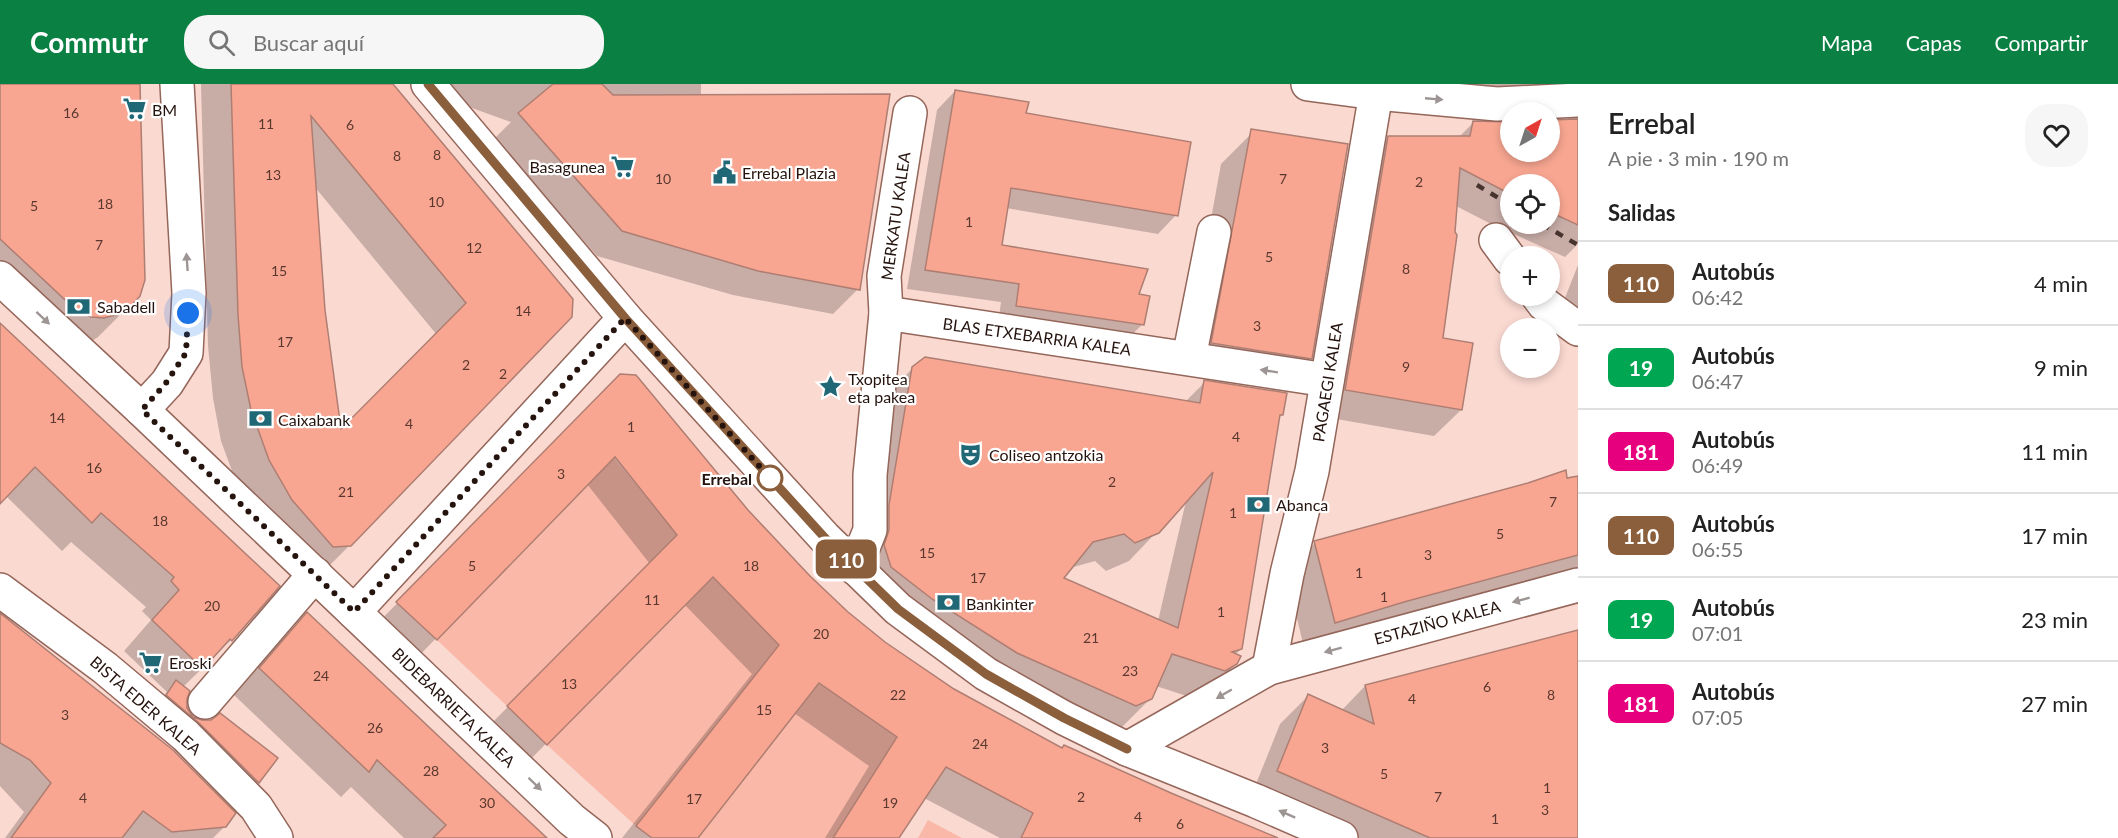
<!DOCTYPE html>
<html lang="es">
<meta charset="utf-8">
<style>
body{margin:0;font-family:Lato,sans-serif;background:#f6f6f6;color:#222;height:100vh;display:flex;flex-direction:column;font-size:22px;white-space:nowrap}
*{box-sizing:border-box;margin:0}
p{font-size:20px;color:#767676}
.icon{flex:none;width:33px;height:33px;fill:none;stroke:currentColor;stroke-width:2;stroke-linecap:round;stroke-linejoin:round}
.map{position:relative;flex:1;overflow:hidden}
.drawer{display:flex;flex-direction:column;background:#fff;width:540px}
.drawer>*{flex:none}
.badge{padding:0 12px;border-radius:9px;font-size:21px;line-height:39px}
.needle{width:39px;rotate:39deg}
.fabs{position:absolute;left:1500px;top:18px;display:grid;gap:12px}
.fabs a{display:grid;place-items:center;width:60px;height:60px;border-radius:50%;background:#fff;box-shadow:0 3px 9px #0003;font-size:30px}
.you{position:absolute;width:30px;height:30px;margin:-15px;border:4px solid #fff;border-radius:50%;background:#1a73e8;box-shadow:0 0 0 9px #1a73e833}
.map>.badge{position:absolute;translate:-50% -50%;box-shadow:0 0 0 3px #fff}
h2{padding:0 30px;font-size:22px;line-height:54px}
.round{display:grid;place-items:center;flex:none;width:63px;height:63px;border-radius:24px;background:#f6f6f6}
.headline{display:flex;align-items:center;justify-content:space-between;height:102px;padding:0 30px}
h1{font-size:28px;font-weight:600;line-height:45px}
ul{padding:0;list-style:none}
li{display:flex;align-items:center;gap:18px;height:84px;padding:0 30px;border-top:2px solid #e0e0e0}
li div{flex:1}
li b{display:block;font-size:22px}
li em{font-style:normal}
li .badge{min-width:66px;font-weight:700;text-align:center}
header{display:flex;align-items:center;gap:36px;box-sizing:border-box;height:84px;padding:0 30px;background:#0b8043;color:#fff}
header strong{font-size:28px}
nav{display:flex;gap:33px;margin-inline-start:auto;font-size:21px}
.search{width:420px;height:54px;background:#f6f6f6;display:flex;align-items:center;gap:15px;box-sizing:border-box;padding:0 21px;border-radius:24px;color:#767676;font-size:22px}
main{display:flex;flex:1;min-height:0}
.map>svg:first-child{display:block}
</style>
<header>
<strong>Commutr</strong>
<div class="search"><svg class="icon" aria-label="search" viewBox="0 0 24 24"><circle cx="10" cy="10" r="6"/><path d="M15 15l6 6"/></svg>Buscar aquí</div>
<nav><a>Mapa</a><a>Capas</a><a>Compartir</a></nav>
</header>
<main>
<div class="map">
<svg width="1578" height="754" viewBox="0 0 1578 754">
<rect width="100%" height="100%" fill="#fad9d1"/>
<g fill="#f9b8a8">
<path d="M614,374l63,77 -170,171 -70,-66z"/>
<path d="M713,493l66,68 -143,181 -89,-81z"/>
<path d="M821,597l76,56 -64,101h-135z"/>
<path d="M928,736l34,18h-44z"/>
</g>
<g fill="#0003" fill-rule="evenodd">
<path d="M0,0h139l-9,221 -32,32 -12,8 -86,-46z"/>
<path d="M201,0h191l180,216 -222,245 -30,30 -81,-85 -18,-49 -8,-43 -5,-52zM314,102l123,149 -97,97 -16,-122z"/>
<path d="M428,0h273v12l157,193 -25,25 -100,-19 -136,-39 -103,-117 17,-17 -75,-27z"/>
<path d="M1291,0h287v160l-13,13 -74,-33 -35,-18 -15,133 20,71 -27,26 -115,-20 43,-251 26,-27h70l16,-16 36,2v28h40v-30l19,-1 -1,-4 -8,-7 -179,-12zM1510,100h40v40h-40z"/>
<path d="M955,7l69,23 152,101 -18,19 -152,-26 -6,38 137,49 6,29 -19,18 -126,-18 3,-22 -94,-13 30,-179z"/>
<path d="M1254,47l57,227 -30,30 -98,-15 38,-209z"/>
<path d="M1578,181v77l-23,-19z"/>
<path d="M0,240l278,262 -47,54 -48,47 3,21 6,10 84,40 -18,24 -24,24 -81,-100 14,-14 -43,-41 27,-31 -9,-9 4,-4 -75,-65 -9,9 -56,-55 -6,6z"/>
<path d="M913,284l272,34 20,-20 77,33 -4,3 -37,231 -6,6 1,9 -29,28 -11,7 -40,-13 -6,13 -28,28 -16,7 -243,-139 21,-198zM1186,417l-28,120 -97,-43 9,-10 25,-7 11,10 23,-10z"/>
<path d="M592,320l155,107 62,66 38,37 37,29 69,47 108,59 216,89h-277l-76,-40 -26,40h-73l44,-72 -75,-53 -97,125h-75l130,-164 -68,-70 -166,168 -38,-37 170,-171 -63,-80 -179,183 -38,-36z"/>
<path d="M1578,393v99l-273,76 -19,-80 29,-29z"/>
<path d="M307,530l239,224h-142l-53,-51 -10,10 -107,-102 47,-55z"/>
<path d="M0,531l225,211 -12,12h-208l19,-26 -24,-26z"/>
<path d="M1578,547v207h-239l-89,-39 30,-75 28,-28 33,15 24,-25z"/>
</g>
<g fill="#f8a691" stroke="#af7e72" stroke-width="1.5" fill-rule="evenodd">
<path d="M0,0h140l5,196 -5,16 -9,10 -12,8 -15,4 -13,-1 -14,-6 -77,-72z"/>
<path d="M231,0h162l180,215 -1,18 -221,229 -18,1 -41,-47 -23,-40 -18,-50 -9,-43 -4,-52zM311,32l155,187 -125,126 -16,-119z"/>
<path d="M553,0h49l11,11 277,-1 -30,196 -102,-19 -136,-40 -104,-118z"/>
<path d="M955,6l74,12 -3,11 165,29 -13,74 -167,-28 -9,57 146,24 -9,25 11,2 -6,29 -128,-19 3,-22 -94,-14z"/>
<path d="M1578,35v106l-28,-13v-28h-40v10l-50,-26 -5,64 2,3 -14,103 30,5 -11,67 -117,-20 43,-254h82l3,-15 37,1v30h40v-32z"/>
<path d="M1251,45l97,15 -36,215 -101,-16z"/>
<path d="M0,239l280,263 -48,55 -2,-2 -27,30 -51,-49 27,-30 -8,-9 3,-4 -73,-64 -9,10 -57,-56 -35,37z"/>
<path d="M925,273l275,46 4,-23 83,13 -4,22h-3l-38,234 -10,3 9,4 -4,8 -12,7 -53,-17 -20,45 -16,7 -119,-53 -85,-54 -41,-32 -7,-22 5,-15v-25l23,-138zM1213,388l-35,156 -114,-50 29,-36 31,-8 11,9 24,-10z"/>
<path d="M620,290l16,1 112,135 62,66 38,36 37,30 69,47 108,59 2,-3 107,48 107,45h-257l12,-25 -87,-46 -47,71h-66l64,-101 -78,-54 -121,155h-46l-16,-12 143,-181 -66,-68 -166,168 -40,-39 170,-171 -62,-78 -178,183 -41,-38z"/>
<path d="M1566,386l1,8 11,-2v79l-174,47 -69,21 -21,-82 214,-58z"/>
<path d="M307,528l178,168 62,58h-114l13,-13 -69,-65 -8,12 -110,-104z"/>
<path d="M0,529l173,137 63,63 -10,14 -54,5 -29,-21 -21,27h-111l40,-55 -21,-23 -30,-17z"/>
<path d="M1578,546v208h-148l-153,-67 31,-77 66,30 -9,-39z"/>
<path d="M176,596l14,11 -3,8v9l6,9 9,3h9l9,-7 58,45 -19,25 -60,-60 -33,-28z"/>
</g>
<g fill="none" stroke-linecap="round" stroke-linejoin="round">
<defs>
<g id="minor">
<path d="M428,0l197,234 200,220 73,71 88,65 78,44 63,31 129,52 85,37"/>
<path d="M1308,0l68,9 121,11 81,-4"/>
<path d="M1496,156l14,19"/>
<path d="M0,194l142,132 430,410 23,18"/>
<path d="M1538,212l6,8 34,25"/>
<path d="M886,229l441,67"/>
<path d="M1189,274l25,-126"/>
<path d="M142,326l25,-27 19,-30 3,-60 -12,-209"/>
<path d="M855,484l15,-38v-55l16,-162 -2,-37 26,-163"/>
<path d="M0,506l105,78 81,68 70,71 20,31"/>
<path d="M354,528l271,-294"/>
<path d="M1269,584l18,-94 25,-103 64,-378"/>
<path d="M205,618l110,-128"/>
<path d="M1127,665l142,-81 309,-83"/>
</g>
</defs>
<use href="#minor" stroke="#95665a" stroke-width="36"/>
<use href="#minor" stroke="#fff" stroke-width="33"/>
<g stroke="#48342e" stroke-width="4.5" stroke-dasharray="8 8" stroke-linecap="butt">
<path d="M1477,101l33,20"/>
<path d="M1542,140l36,21"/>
</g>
</g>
<defs><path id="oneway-solid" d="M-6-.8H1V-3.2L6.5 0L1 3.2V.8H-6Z" transform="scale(1.5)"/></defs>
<g fill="#9d9593">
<use href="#oneway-solid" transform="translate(1434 15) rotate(5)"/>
<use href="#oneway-solid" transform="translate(187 178) rotate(-94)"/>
<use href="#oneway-solid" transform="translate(43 234) rotate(43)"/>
<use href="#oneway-solid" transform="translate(1269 287) rotate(-171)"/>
<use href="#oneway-solid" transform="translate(1521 516) rotate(165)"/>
<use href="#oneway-solid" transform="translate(1333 566) rotate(165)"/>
<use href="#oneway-solid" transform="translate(1224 610) rotate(150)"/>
<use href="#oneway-solid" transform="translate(535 700) rotate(44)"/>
<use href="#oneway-solid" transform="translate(1287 730) rotate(-156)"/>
</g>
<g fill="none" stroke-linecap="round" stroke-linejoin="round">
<defs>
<path id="line" d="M428,0l197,234 200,220 73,71 88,65 78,44 63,31"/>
</defs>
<use href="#line" stroke="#fff" stroke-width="14"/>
<use href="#line" stroke="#8b5e3c" stroke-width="9"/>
<path stroke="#25130e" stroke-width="6" stroke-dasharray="0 10.8" d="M188,229l-2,40 -20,30 -24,27 212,202 271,-294 145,160"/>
</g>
<defs>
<symbol id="supermarket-bare" viewBox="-9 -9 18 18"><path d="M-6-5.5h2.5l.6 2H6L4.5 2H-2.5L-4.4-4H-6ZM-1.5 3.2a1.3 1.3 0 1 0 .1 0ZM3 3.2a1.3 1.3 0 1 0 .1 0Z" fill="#216877" stroke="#fff" stroke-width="2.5" paint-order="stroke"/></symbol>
<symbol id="civic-bare" viewBox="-9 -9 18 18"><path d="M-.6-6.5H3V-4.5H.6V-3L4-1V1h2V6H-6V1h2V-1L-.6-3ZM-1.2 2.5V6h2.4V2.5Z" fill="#216877" stroke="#fff" stroke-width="2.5" paint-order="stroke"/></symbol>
<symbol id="bank-bare" viewBox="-9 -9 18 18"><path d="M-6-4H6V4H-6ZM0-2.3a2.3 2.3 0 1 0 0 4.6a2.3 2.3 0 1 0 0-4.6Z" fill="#216877" stroke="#fff" stroke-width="2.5" paint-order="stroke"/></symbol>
<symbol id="sight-bare" viewBox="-9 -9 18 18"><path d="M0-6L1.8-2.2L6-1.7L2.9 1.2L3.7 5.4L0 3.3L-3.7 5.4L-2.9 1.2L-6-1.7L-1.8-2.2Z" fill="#216877" stroke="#fff" stroke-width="2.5" paint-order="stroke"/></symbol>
<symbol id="theatre-bare" viewBox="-9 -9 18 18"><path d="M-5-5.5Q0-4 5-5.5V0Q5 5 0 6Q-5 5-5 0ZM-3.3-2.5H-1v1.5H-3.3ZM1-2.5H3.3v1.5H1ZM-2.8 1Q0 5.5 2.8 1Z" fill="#216877" stroke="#fff" stroke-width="2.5" paint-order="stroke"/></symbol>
</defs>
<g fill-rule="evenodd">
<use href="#supermarket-bare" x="118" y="8" width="33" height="33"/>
<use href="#supermarket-bare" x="606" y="66" width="33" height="33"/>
<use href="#civic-bare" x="708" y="72" width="33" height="33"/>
<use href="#bank-bare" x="62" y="206" width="33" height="33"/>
<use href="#sight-bare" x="814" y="286" width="33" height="33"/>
<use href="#bank-bare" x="244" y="318" width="33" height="33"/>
<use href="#theatre-bare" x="954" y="354" width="33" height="33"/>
<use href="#bank-bare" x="1242" y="404" width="33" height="33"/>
<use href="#bank-bare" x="932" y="502" width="33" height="33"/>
<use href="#supermarket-bare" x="134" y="562" width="33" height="33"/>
</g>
<circle fill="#fff" stroke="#8b5e3c" stroke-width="3" cx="770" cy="394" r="12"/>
<g text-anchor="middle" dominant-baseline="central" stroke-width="4.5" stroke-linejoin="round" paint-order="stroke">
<g font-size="14" fill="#5a382f">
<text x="71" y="28">16</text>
<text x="266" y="39">11</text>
<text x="350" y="40">6</text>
<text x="437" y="70">8</text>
<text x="397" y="71">8</text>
<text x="273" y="90">13</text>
<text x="663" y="94">10</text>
<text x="1283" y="94">7</text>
<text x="1419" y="97">2</text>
<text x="436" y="117">10</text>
<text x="105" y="119">18</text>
<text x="34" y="121">5</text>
<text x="969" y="137">1</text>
<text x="99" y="160">7</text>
<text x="474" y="163">12</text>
<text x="1269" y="172">5</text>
<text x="1406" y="184">8</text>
<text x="279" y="186">15</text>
<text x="523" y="226">14</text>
<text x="1257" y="241">3</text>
<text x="285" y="257">17</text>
<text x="466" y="280">2</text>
<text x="1406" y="282">9</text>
<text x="503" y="289">2</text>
<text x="57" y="333">14</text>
<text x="409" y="339">4</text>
<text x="631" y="342">1</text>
<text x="1236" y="352">4</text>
<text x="94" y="383">16</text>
<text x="561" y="389">3</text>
<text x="1112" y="397">2</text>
<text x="346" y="407">21</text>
<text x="1553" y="417">7</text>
<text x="1233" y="428">1</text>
<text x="160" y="436">18</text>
<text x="1500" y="449">5</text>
<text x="927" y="468">15</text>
<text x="1428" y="470">3</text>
<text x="472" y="481">5</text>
<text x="751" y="481">18</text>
<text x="1359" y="488">1</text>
<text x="978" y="493">17</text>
<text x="1384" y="512">1</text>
<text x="652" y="515">11</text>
<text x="212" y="521">20</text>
<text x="1221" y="527">1</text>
<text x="821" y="549">20</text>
<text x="1091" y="553">21</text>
<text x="1130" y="586">23</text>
<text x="321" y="591">24</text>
<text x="569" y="599">13</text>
<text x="1487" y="602">6</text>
<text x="898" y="610">22</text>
<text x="1551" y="610">8</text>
<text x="1412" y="614">4</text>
<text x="764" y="625">15</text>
<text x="65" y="630">3</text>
<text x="375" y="643">26</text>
<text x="980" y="659">24</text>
<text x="1325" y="663">3</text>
<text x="431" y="686">28</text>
<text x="1384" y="689">5</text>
<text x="1547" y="703">1</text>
<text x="1081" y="712">2</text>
<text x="1438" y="712">7</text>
<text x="83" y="713">4</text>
<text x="694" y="714">17</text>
<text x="487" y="718">30</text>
<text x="890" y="718">19</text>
<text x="1545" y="725">3</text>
<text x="1138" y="732">4</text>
<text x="1495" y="734">1</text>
<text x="1180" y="739">6</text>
</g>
<g font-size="16" fill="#25130e" stroke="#fff" text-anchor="start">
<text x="152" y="25">BM</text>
<text x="605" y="82" text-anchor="end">Basagunea</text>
<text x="742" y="88">Errebal Plazia</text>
<text x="97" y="222">Sabadell</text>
<text x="848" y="294">Txopitea<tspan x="848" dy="18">eta pakea</tspan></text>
<text x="278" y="335">Caixabank</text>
<text x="989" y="370">Coliseo antzokia</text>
<text x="1276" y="420">Abanca</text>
<text x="966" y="519">Bankinter</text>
<text x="169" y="578">Eroski</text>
</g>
<g font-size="16" fill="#25130e" stroke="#fff">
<text transform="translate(895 132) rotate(-82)">MERKATU KALEA</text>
<text transform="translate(1037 252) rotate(8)">BLAS ETXEBARRIA KALEA</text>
<text transform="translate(1327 298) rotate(-81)">PAGAEGI KALEA</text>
<text transform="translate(1437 538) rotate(-15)">ESTAZIÑO KALEA</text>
<text transform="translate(146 621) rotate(41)">BISTA EDER KALEA</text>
<text transform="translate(454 623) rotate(44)">BIDEBARRIETA KALEA</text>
</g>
<g font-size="16" font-weight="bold" fill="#25130e" stroke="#fff" text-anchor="end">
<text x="752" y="394">Errebal</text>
</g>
</g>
</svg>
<div class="fabs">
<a><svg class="needle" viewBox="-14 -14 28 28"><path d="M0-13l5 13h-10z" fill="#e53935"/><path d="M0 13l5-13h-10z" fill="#767676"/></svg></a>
<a><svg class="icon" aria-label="locate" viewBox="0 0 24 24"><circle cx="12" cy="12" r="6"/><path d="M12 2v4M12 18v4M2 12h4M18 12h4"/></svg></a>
<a>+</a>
<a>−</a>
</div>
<div class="you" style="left:188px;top:229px"></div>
<b class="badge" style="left:846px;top:475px;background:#8b5e3c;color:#fff">110</b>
</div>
<section class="drawer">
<div class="headline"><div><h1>Errebal</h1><p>A pie · 3 min · 190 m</p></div><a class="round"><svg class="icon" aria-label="heart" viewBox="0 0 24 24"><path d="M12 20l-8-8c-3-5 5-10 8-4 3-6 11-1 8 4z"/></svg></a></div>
<h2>Salidas</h2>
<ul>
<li><span class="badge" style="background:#8b5e3c;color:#fff">110</span><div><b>Autobús</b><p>06:42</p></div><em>4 min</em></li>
<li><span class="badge" style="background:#00a651;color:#fff">19</span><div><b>Autobús</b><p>06:47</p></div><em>9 min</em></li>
<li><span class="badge" style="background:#e6007e;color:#fff">181</span><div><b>Autobús</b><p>06:49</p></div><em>11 min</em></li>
<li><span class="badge" style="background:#8b5e3c;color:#fff">110</span><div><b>Autobús</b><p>06:55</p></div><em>17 min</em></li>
<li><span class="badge" style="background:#00a651;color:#fff">19</span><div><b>Autobús</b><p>07:01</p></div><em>23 min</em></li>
<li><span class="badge" style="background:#e6007e;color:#fff">181</span><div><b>Autobús</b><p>07:05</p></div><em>27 min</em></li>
</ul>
</section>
</main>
